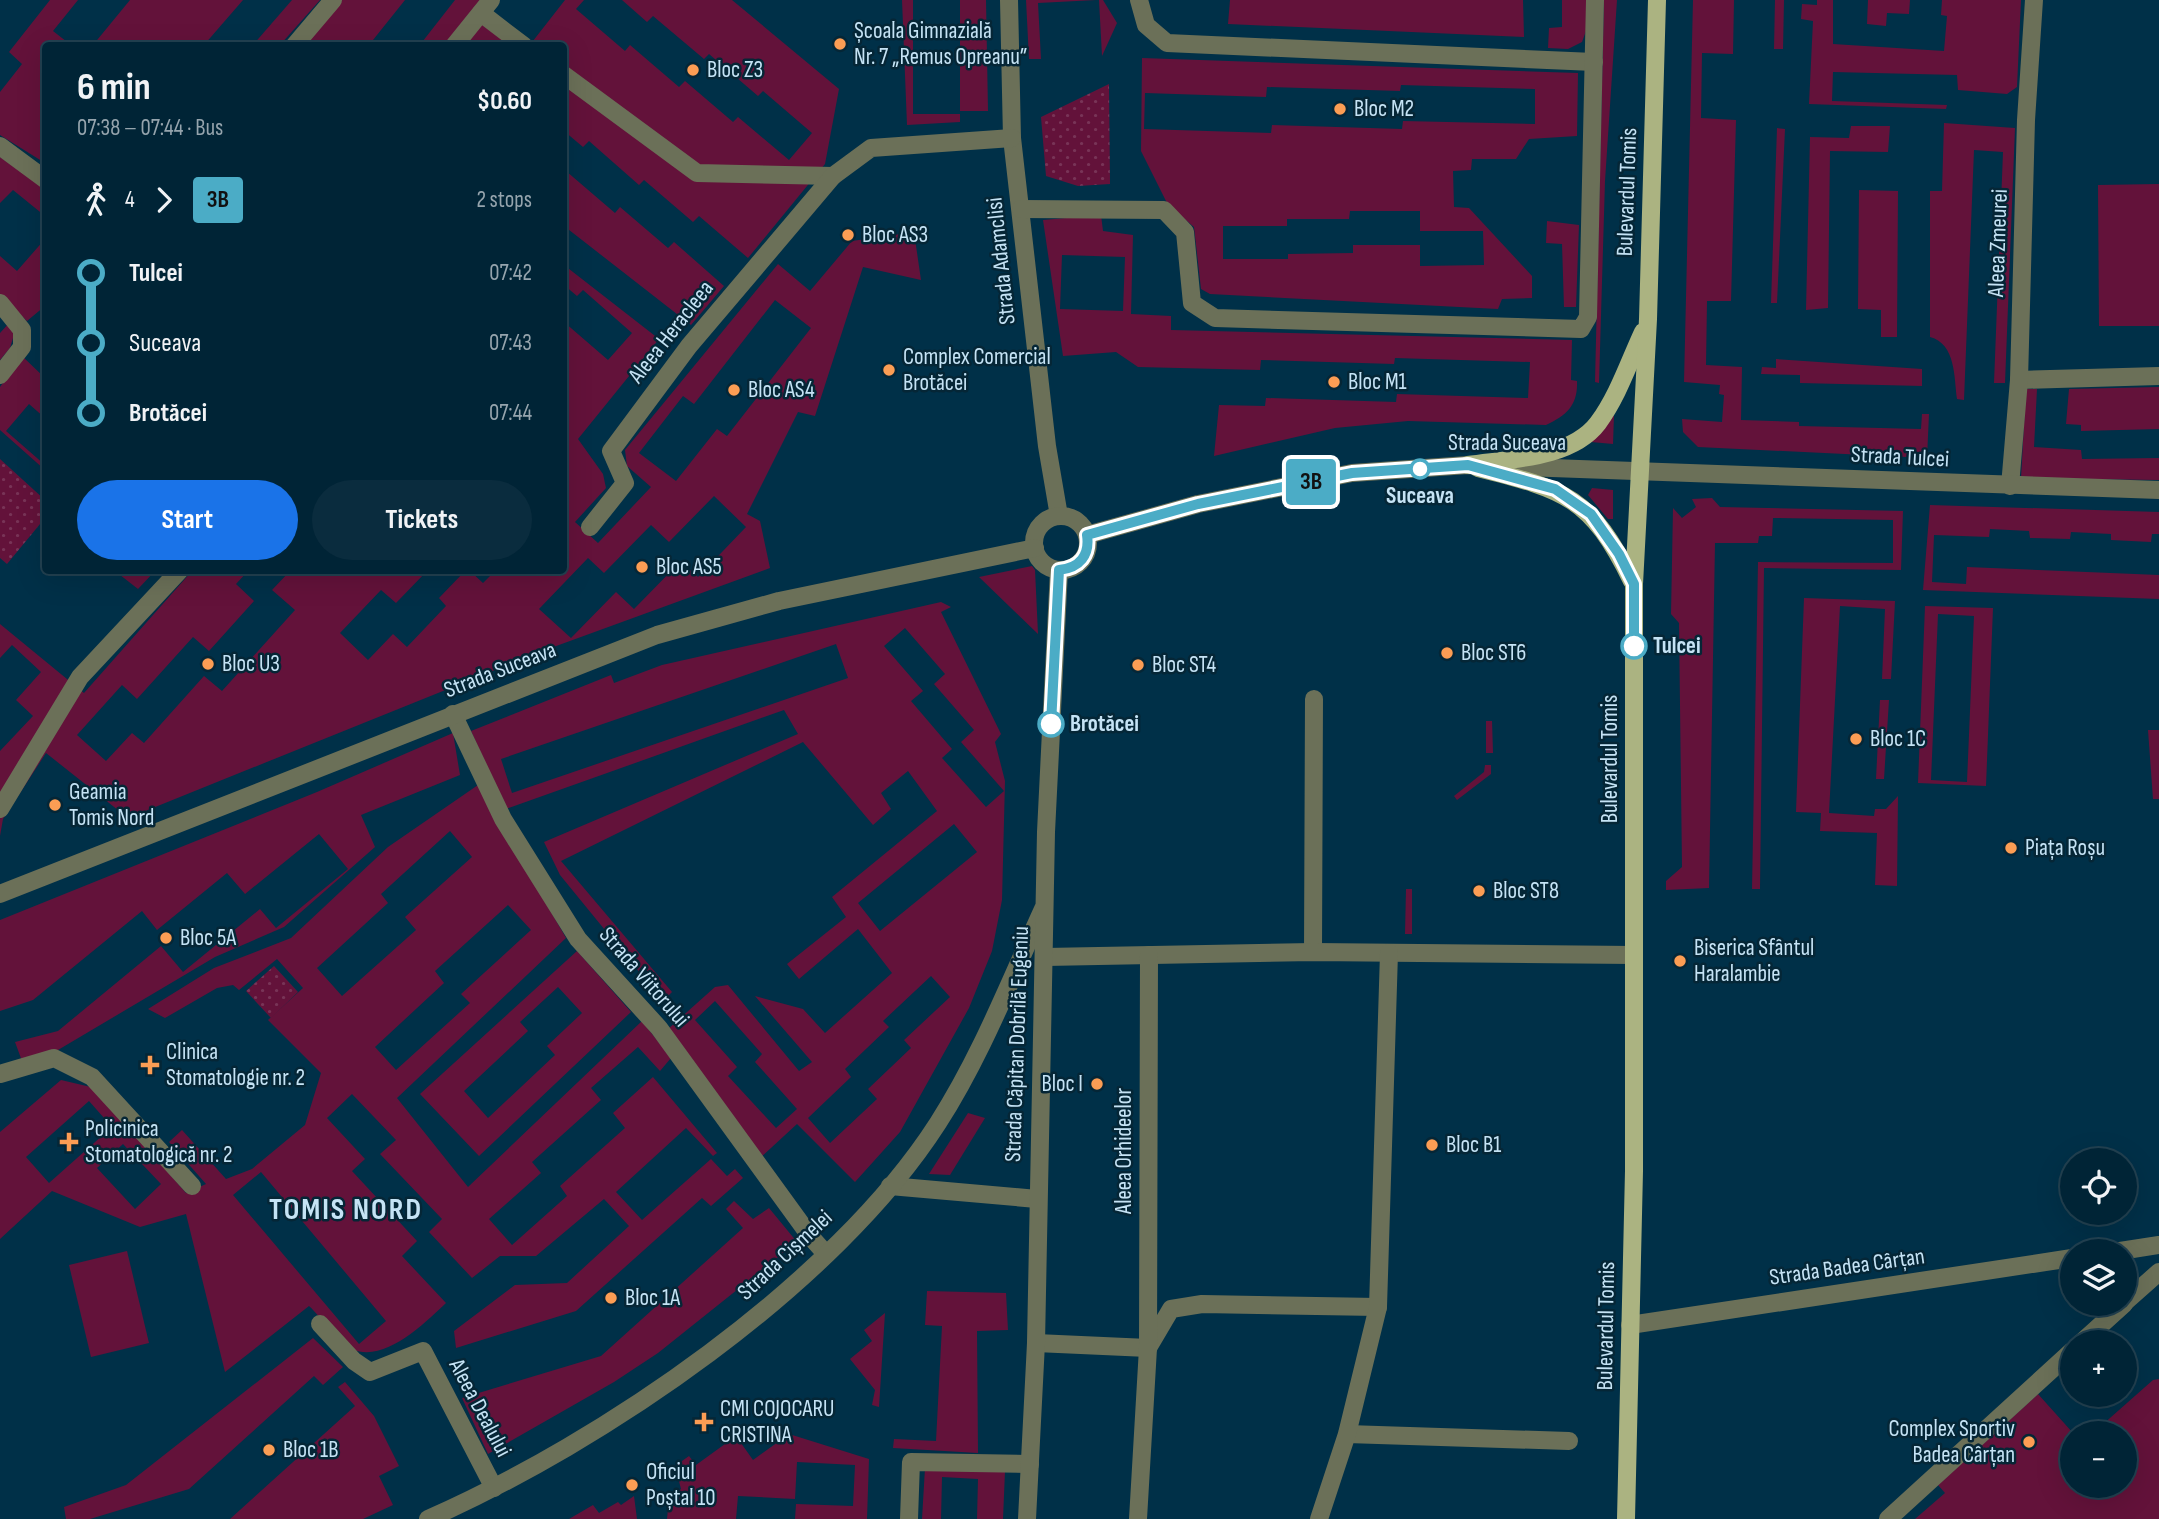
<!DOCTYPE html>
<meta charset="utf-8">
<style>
body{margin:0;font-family:"Sofia Sans Condensed",sans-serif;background:#0a2c3e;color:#f1f3f6;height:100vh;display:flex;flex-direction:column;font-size:26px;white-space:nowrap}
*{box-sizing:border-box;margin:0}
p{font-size:23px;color:#95a4ad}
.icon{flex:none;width:38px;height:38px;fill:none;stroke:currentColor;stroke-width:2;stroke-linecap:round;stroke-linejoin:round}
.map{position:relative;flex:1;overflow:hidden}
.details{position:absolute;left:42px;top:42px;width:525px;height:532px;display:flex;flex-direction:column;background:#002436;border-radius:7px;box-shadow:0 7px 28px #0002,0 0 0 2px #224151}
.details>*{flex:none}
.badge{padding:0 14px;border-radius:5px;font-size:24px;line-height:46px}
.buttons{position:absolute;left:2060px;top:1148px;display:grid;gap:14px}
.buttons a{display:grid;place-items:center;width:77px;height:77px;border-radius:50%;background:#002436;box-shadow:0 7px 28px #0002,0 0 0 2px #224151;font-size:35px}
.map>.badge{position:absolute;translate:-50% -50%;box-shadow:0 0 0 4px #fff}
.legs{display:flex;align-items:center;gap:10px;height:77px;padding:0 35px;font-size:23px}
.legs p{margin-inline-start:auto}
.head{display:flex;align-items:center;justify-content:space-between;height:119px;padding:0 35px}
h1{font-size:38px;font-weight:700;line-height:52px}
.action{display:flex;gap:14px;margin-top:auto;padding:14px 35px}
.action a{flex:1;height:80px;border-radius:42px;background:#1a73e8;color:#fff;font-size:28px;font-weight:700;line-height:80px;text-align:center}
.action a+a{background:#0a2c3e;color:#f1f3f6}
ul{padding:0 35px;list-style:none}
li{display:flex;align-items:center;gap:24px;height:70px;font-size:26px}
li i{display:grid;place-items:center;width:10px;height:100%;margin:0 9px;background:currentColor}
li i::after{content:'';width:18px;height:18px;margin:-9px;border:5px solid;border-radius:50%;background:#002436}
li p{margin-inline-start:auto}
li:first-child i{background:linear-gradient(#0000 50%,currentColor 0)}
li:last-child i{background:linear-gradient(currentColor 50%,#0000 0)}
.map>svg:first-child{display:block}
</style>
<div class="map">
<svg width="2159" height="1519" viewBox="0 0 2159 1519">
<defs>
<pattern id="park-dots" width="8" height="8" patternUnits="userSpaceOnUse" patternTransform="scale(1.75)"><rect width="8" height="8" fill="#63123a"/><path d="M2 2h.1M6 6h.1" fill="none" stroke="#783457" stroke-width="1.8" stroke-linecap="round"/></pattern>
</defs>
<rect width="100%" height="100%" fill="#003048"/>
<g fill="#63123a" fill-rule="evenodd">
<path d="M50,0h28l-25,31 18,14 -25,1 -1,117 -45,-28v-43l22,-28 -13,-12z"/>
<path d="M130,0h113l-39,45h-111z"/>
<path d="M292,0h28l-40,45h-27z"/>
<path d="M341,0h64l-36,45 -67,1z"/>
<path d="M455,0h25l-36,45 -25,1z"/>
<path d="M565,0h19l-8,9 49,42 5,-6 49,42 6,-6 48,41 5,-5 51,43 23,-27 -49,-42 -5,5 -49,-42 -5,5 -51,-43 -6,6 -25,-22h110l107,89 -14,75 -77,94 -49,-42 -6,6 -49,-42 -5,5 -50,-44 -6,6 -19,-16v-85h-35z"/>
<path d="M902,0h11v114h47v8l-53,3z"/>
<path d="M960,0h26l2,111h-28z"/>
<path d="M1026,0h70l-58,3 3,56h-12z"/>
<path d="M1099,0h4l14,23 -15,33z"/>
<path d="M1230,0h293l1,37 -296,-13z"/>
<path d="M1562,0h24v31l-4,11 -14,7 -20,-1 1,-20 13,-1z"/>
<path d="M1604,0h13l-12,181 -6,202 -4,-1z"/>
<path d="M1693,0h41l-1,54 -31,-1 -1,65 35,2 -5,181h-24l-1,64 36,2 -1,53 58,2v4l122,3 1,-15h7l-2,44 -229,-11 -15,-15 -1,-13 40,3 2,-27 -5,-1 1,-9 -36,-3z"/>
<path d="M1775,0h9l-1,49h-9z"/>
<path d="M1817,0h16v44l111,7 3,-35 -6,-1 1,-15h79l-4,87 -10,7 -49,-4 -1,-15 -124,-3 -1,29 115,4 -1,4 -137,-5 4,-83 -12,-2 1,-15 15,1z"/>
<path d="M1868,0h42l-1,14 -22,-1 -1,13 -19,-2z"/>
<path d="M480,23l31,23h-49z"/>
<path d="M1142,58l436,15 -1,63 -48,3 -13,20h-44l-1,11 -18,1 1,36 15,1 63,68v22l-30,1 -4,10 -288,-15 -9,-5 -7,-62 -26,-22 -27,-54zM1401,85l134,4v35l-132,-3 -1,8 -130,-4 -1,8 -127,-4 1,-36 121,4 1,-10 133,4zM1350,211h70v20h63l1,34 -64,1v-21h-67v8l-65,1v5h-65v-33h64v-7h62z"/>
<path d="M1944,123l71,5 -10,255h-11l9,-231 -29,-2 -10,250 -7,-1c-3,-22 -1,-55 -27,-62v-146h12z"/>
<path d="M1851,126h39l-2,26 -58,-1 -2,157 -22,2 4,-173 39,1z"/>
<path d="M1777,128l8,1 -8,174h-6z"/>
<path d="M0,157l45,31v28l-32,-26 -13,13z"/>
<path d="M566,171l49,42 5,-6 48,41 6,-6 50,44 -33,39 -127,-99z"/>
<path d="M2159,184v142h-60l-1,-141z"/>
<path d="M1859,190l39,1 -1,146h-16v-27l-23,-1z"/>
<path d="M1101,215l2,16 30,4 -2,79 40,2v14l401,10 -1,40 6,1c1,24 -10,34 -31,44l-138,-4 -73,7 -121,28 5,-51 46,1 1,-8 130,4 1,-8 131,4 2,-36 -135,-4 -1,6 -133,-4 -1,10 -122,-3 -22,-15 -53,4 -20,-136zM1062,255l63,2 -2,54 -63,-2z"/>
<path d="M1547,221l32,4 -3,82h-12l-2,-63 -16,-1z"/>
<path d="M914,232l7,48 -58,-13 -48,149 -17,-4 -51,102 13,7 10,47 -233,85 -409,165 -82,-65 -43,66 -3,17v-85l33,-35 -17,-16 25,-28 -29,-27 -12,13v-34l84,69 108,-122h56l-12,13 18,17 -45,50 -16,-14 -56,62 -15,-14 -45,50 29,26 26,-28 12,10 60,-67 18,15 73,-81 -23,-20 18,-19h137l-31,32 -15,-13 -41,43 28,27 25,-26 14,13 39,-41 -7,-8 26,-27h5l13,12 12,-12 69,-1v-248l44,38 24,-27 -49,-43 -6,6 -13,-11v-20l95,74 -81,100 25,35 3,14 -31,34 23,21 53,-56 -24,-21 -2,-16 153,-186 32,27 42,-50zM775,300l36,28 -84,108 -10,-7 -41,52 -37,-28 44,-57 11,8zM714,496l32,31 -48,50 -17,-16 -47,48 -18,-17 -45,46 -32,-29 49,-51 16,15 47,-48 18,17z"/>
<path d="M45,239v67l-18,15 -27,-26v-39l17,15z"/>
<path d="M10,322l6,6 -6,20 -10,12v-27z"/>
<path d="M22,356l23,22v40l-16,-14 -23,27 39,34v5l-45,-40v-43z"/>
<path d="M1776,359l146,10v17l-122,-3v-8l-39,-1 1,-7 14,1z"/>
<path d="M2159,387v42l-78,2v-6l-15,-1 3,-35z"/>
<path d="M2026,389h11l-3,58 47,3 1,9 77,-1v22l-138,-2z"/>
<path d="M1614,415l-1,29 -22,-2z"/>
<path d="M1592,488l21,2v29h-5l-20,-24z"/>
<path d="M1712,498l8,9 183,4 -2,59 -137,-2 -4,321h-8l6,-327 135,1v-43l-120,-2 -1,18h-13l-1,7h-43l-6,345 -43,2v-9l16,-14 -3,-244 -8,-9 2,-106 9,10 14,-11 -4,-8z"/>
<path d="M1930,505l229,7v22h-7l-1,8 -40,-2v-6l-40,-2 -1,7 -40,-1 -1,-7 -39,-2 -1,8 -55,-2 -2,47 34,2 1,-17 192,8v24l-236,-9z"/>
<path d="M1032,566l3,4 3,64 -59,-57z"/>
<path d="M115,571h40l-17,18z"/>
<path d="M1804,598l91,3 -4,78h-9l3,-70 -45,-3 -11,207 45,3 1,-7h11l12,-13 -1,90 -22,-1 2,-52 -57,-2 1,-18 -25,-1z"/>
<path d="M941,602l10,5 -10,5 60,122 -6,8 10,39 -3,119 -10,51 -23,57 -69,124 -45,50 -58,-58 -37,34 -92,-129 47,-42 13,-2 71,86 13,-9 -57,-66 48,13 22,24 67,-60 -34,-44 -59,50 -12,-15 59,-47 -14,-20 105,-86 -29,-40 -27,22 10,16 -18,16 -70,-83 -242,119 111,131 -9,9 -103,-126 -16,-33 254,-108 -14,-24 -278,99 -35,-78 140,-56 3,8 48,-18zM905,628l40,46 -11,10 40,46 -13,12 43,49 -18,16 -44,-49 10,-9 -41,-48 12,-10 -39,-45zM836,644l12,34 -336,115 -11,-34zM954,824l23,28 -97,79 -22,-28zM931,976l19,21 -46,43 7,8 -43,41 9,10 -47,44 -22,-25 43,-41 -6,-8 44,-42 -6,-6zM715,1001l47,53 -7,8 42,47 -21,19 -48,-52 9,-9 -42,-47z"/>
<path d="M1925,606l68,2 -7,178 -68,-3zM1938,614l36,2 -7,166 -36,-2z"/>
<path d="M1880,700h9l-5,79h-8z"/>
<path d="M1486,721h6l1,32h-7z"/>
<path d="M2148,730h11v69h-6z"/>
<path d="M453,733l7,42 -99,40 14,32 -91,80 -69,30 -157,93 -36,11 -7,-19 43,-11 103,-85 22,26 77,-63 16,19 72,-59 -29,-35 -74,60 -18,-21 -70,57 -15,-19 -109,89 -33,11v-91l317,-128z"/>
<path d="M1485,765h6v9l-34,26 -3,-4 30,-24z"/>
<path d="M478,785l88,153 -169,160 71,89 174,-166 29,37 -11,13 -22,-24 -47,41 10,12 -69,62 9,11 -52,46 23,26 55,-49 -7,-10 65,-58 -12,-15 40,-36 64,76 -4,3 -27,-28 -70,64 26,28 69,-61 16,17 8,-7 8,9 -32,28 -9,-8 -126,113 -120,37 -2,-17 61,-46 52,-2 62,-57 -25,-27 -68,57h-36l-28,22 -43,-46 13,-13 -62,-65 16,-14 -44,-46 -25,24 38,41 -13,12 65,70 -15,15 44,47c-20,19 -62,61 -94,46 -15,-8 -30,-31 -43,-43l-84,66 -39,-158 -46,13 -88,-36 -52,48v-107l61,-52 34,8 91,105 20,-9 -37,-42 13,-12 44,49 26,-10 53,-44 16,-52 -53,-53 35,-32 -26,-29 -38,31 -6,-5 -16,3 -52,30 -17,-9 66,-41 77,-30 97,-91zM450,831l22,26 -67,60 11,13 -74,66 -25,-28 71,-65 -7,-9zM508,905l23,25 -70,64 9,9 -74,67 -21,-23 69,-64 -9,-12zM89,1101l23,26 -63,56 -23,-26zM123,1144l38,40 -26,25 -38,-41zM261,1172l125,149 -27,23 -126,-149z"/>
<path d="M1406,889h6v45h-7z"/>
<path d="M577,951l54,61 -152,144 -59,-62zM558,987l24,26 -35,33 8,9 -67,63 -24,-27 64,-60 -8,-9z"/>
<path d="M968,1113l17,5 -35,57 -21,-1z"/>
<path d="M734,1201l19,18 16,-11 28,34 -139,111 -44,29 -126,72 -26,-56 139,-42 142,-128 -17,-19z"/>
<path d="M127,1251l22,92 -58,14 -22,-92z"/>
<path d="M927,1291l79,2 2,37 -31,1 1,122 -85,-5 1,-9 42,2 6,-115 -17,-1z"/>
<path d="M885,1313l-6,94 -7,-2 3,-15 -25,-31 22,-18 -8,-11z"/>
<path d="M313,1338l30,29 -20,18 -9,-9 -125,113 -99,30h-24l-2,-12 62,-22z"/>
<path d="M2159,1379v140h-244l30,-26 -7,-8 100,-91 35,39 -1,53h52v-53h-31l60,-53z"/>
<path d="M345,1382l29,34 25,50 -20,10 14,29 -30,14h-133l125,-113 -17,-19z"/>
<path d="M789,1434l80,25 -2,60h-72l1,-15 57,2 2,-41 -58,-3 -2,37 -57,-3 -2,23h-69l2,-20 12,-10 -6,-23 14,-10 7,9 40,-29 17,24z"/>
<path d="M925,1468l80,3 -2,48h-26l1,-40 -36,-2 -1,42h-19z"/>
<path d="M634,1496l3,23h-68l24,-14 6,8 19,-11 3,3z"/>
</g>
<g fill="url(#park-dots)">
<path d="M1109,84l1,100 -32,2 -32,-10 -5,-59z"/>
<path d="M0,459l45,41v18l-38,46 -7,-6z"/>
<path d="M274,966l24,26 -27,26 -25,-27z"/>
</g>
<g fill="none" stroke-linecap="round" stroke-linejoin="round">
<g stroke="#6b7058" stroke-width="18">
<path d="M1009,0l3,138 35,308 12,70"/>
<path d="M1139,0l7,25 21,18 427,19"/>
<path d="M481,13l43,33"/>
<path d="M294,46l39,-46"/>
<path d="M454,46l37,-46"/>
<path d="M564,75l133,98 136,3"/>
<path d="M0,146l46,34"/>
<path d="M1021,209l143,1 21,22 7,71 23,15 366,11 7,-12 7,-317"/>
<path d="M0,303l22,27v17l-22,28"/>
<path d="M2019,380l140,-4"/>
<path d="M2010,486l9,-106 7,-260 8,-120"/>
<circle cx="1061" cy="543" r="27"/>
<path d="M590,527l35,-44 -14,-32 78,-105 144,-170 38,-28 141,-10"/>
<path d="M1087,535l111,-31 154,-31 116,-8 691,25"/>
<path d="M453,714l50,105 75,120 81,89 151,208 16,18"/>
<path d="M0,809l80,-132 100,-107"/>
<path d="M0,894l657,-259 122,-34 256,-53"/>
<path d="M1313,952l1,-253"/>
<path d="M1045,957l268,-5 321,3"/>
<path d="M0,1074l54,-16 38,19 100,109"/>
<path d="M890,1186l147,13"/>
<path d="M2120,1251l39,-6"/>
<path d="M2124,1303l35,-31"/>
<path d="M320,1324l34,37 16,11 53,-21 71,137"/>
<path d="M1630,1325l442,-67"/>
<path d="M2082,1342l42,-38"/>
<path d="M1036,1343l112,5 23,-39 31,-5 176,3"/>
<path d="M1347,1434l222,7"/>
<path d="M428,1519c175,-77 406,-234 510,-396 43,-67 72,-142 105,-214"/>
<path d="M909,1519l2,-57 119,2"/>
<path d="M1027,1519l9,-176 10,-511 13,-262"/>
<path d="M1138,1519l10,-171 1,-393"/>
<path d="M1319,1519l28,-85 31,-127 11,-354"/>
<path d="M1888,1519l184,-168"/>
</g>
<g stroke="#abb381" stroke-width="18">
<path d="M1468,465c40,-6 103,-6 130,-42 20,-27 31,-61 45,-91"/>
<path d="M1478,468c88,22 113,29 154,113"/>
<path d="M1626,1519l8,-348v-587l14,-265 9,-319"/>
</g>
</g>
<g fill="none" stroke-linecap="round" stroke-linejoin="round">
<defs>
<path id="line-1" d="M1051,724l8,-154c21,-2 31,-15 28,-35l111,-31 154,-31 116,-8 87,24 36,25 28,40 15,30v62"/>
</defs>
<use href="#line-1" stroke="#fff" stroke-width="16"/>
<use href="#line-1" stroke="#4bacc6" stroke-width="10"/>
</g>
<g fill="#fc9d54" stroke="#052636" stroke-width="2.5">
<circle cx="840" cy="44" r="7"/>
<circle cx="693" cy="70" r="7"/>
<circle cx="1340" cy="109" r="7"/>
<circle cx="848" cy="235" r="7"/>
<circle cx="889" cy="370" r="7"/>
<circle cx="1334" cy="382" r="7"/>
<circle cx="734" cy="390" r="7"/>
<circle cx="642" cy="567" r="7"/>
<circle cx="1447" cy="653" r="7"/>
<circle cx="208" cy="664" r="7"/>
<circle cx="1138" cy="665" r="7"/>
<circle cx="1856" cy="739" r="7"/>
<circle cx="55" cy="805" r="7"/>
<circle cx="2011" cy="848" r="7"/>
<circle cx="1479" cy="891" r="7"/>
<circle cx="166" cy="938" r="7"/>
<circle cx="1680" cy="961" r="7"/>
<path d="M146.5 1054.5h7v7h7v7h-7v7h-7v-7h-7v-7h7z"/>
<circle cx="1097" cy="1084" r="7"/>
<path d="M65.5 1131.5h7v7h7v7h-7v7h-7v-7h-7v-7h7z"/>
<circle cx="1432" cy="1145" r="7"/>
<circle cx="611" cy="1298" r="7"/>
<path d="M700.5 1411.5h7v7h7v7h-7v7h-7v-7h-7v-7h7z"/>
<circle cx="2029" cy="1442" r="7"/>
<circle cx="269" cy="1450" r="7"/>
<circle cx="632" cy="1485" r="7"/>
</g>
<g fill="#fff" stroke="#4bacc6" stroke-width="3.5">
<circle cx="1420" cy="469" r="9"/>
<circle cx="1634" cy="646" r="12"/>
<circle cx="1051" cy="724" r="12"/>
</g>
<g text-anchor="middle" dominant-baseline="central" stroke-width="5" stroke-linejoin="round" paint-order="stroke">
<g font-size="23" fill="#c5e3f5" stroke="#052636" text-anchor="start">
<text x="854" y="31">Școala Gimnazială<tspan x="854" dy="26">Nr. 7 „Remus Opreanu”</tspan></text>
<text x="707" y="70">Bloc Z3</text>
<text x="1354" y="109">Bloc M2</text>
<text x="862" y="235">Bloc AS3</text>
<text x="903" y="357">Complex Comercial<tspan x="903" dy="26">Brotăcei</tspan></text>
<text x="1348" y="382">Bloc M1</text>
<text x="748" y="390">Bloc AS4</text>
<text x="656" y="567">Bloc AS5</text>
<text x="1461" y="653">Bloc ST6</text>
<text x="222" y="664">Bloc U3</text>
<text x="1152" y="665">Bloc ST4</text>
<text x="1870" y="739">Bloc 1C</text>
<text x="69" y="792">Geamia<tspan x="69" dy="26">Tomis Nord</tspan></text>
<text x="2025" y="848">Piața Roșu</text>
<text x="1493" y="891">Bloc ST8</text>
<text x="180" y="938">Bloc 5A</text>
<text x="1694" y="948">Biserica Sfântul<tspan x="1694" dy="26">Haralambie</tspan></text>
<text x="166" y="1052">Clinica<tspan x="166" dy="26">Stomatologie nr. 2</tspan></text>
<text x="1083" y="1084" text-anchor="end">Bloc I</text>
<text x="85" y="1129">Policinica<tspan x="85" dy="26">Stomatologică nr. 2</tspan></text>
<text x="1446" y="1145">Bloc B1</text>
<text x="625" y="1298">Bloc 1A</text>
<text x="720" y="1409">CMI COJOCARU<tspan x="720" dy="26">CRISTINA</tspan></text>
<text x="2015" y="1429" text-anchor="end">Complex Sportiv<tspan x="2015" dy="26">Badea Cârțan</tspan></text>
<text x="283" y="1450">Bloc 1B</text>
<text x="646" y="1472">Oficiul<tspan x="646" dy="26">Poștal 10</tspan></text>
</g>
<g font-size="23" fill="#c5e3f5" stroke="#052636">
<text transform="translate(1627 192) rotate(-88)">Bulevardul Tomis</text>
<text transform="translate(1998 243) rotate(-88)">Aleea Zmeurei</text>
<text transform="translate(1001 261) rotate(-96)">Strada Adamclisi</text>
<text transform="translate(671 332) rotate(-52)">Aleea Heracleea</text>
<text x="1507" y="443">Strada Suceava</text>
<text transform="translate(1900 457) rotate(3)">Strada Tulcei</text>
<text transform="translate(500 670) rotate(-21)">Strada Suceava</text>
<text transform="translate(1610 759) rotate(-90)">Bulevardul Tomis</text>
<text transform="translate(644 977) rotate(49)">Strada Viitorului</text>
<text transform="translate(1017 1044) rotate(-88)">Strada Căpitan Dobrilă Eugeniu</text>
<text transform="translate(1124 1151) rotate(-90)">Aleea Orhideelor</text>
<text transform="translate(785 1255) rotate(-43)">Strada Cișmelei</text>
<text transform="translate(1847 1267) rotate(-8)">Strada Badea Cârțan</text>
<text transform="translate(1606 1326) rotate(-89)">Bulevardul Tomis</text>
<text transform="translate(480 1408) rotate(62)">Aleea Dealului</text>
</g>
<g font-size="23" font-weight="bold" fill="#c5e3f5" stroke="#052636" text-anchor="start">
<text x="1420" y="496" text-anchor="middle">Suceava</text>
<text x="1653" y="646">Tulcei</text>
<text x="1070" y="724">Brotăcei</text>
</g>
<g font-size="30" font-weight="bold" letter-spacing="2" fill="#c5e3f5" stroke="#052636">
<text x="346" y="1210">TOMIS NORD</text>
</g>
</g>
</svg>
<div class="buttons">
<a><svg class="icon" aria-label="locate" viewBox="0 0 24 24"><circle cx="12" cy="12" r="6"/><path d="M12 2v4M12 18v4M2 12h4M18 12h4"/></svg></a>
<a><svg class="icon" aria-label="layers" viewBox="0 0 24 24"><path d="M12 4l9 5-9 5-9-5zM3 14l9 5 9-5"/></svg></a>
<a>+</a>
<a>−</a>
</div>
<b class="badge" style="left:1311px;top:482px;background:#4bacc6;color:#111">3B</b>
<section class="details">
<div class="head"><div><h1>6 min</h1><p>07:38 – 07:44 · Bus</p></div><b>$0.60</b></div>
<div class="legs"><svg class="icon" aria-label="walk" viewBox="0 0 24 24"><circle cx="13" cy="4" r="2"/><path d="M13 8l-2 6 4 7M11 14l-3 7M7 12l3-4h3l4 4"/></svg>4<svg class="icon" aria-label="forward" viewBox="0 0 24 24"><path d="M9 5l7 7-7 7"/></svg><b class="badge" style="background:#4bacc6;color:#111">3B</b><p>2 stops</p></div>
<ul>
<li><i style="color:#4bacc6"></i><b>Tulcei</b><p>07:42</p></li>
<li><i style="color:#4bacc6"></i><span>Suceava</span><p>07:43</p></li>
<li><i style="color:#4bacc6"></i><b>Brotăcei</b><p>07:44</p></li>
</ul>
<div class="action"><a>Start</a><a>Tickets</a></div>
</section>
</div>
